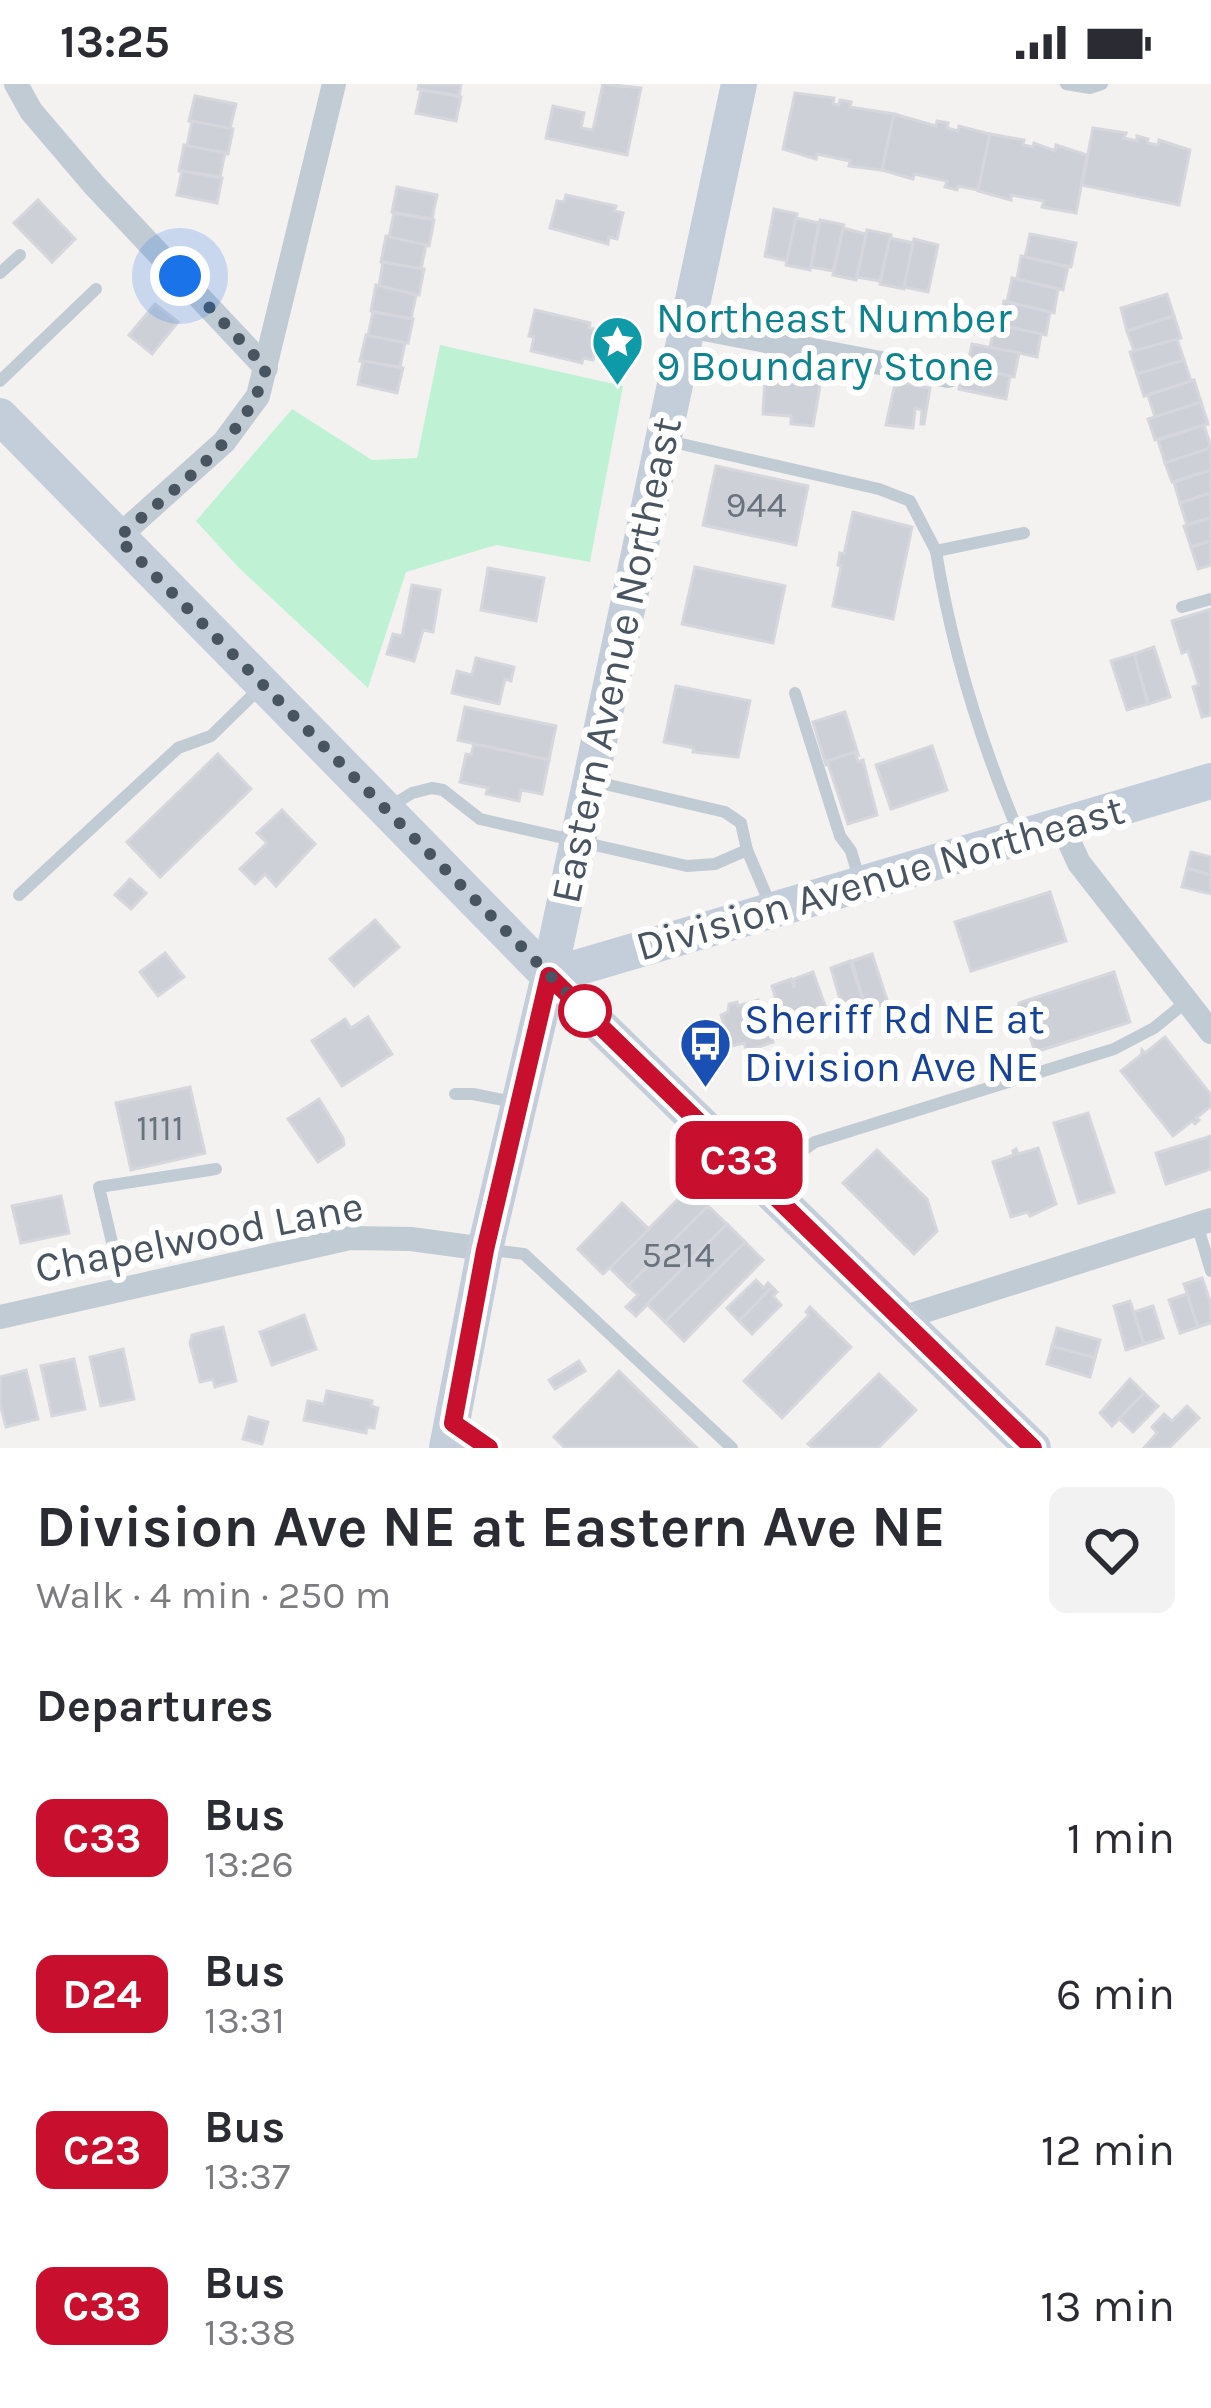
<!DOCTYPE html>
<meta charset="utf-8">
<style>
body{margin:0;font-family:Karla,sans-serif;background:#f2f2f3;color:#2b2b33;height:100vh;display:flex;flex-direction:column;font-size:45px;white-space:nowrap}
*{box-sizing:border-box;margin:0}
p{font-size:39px;color:#7c7c81}
.icon{flex:none;width:66px;height:66px;fill:none;stroke:currentColor;stroke-width:2;stroke-linecap:round;stroke-linejoin:round}
.map{position:relative;height:1364px;overflow:hidden}
.details{display:flex;flex-direction:column;background:#fff;flex:1}
.details>*{flex:none}
.badge{padding:0 24px;border-radius:18px;font-size:42px;line-height:78px}
.you{position:absolute;width:60px;height:60px;margin:-30px;border:9px solid #fff;border-radius:50%;background:#1a73e8;box-shadow:0 0 0 18px #1a73e833}
.map>.badge{position:absolute;translate:-50% -50%;box-shadow:0 0 0 6px #fff}
h2{padding:0 36px;font-size:45px;line-height:108px}
.round{display:grid;place-items:center;flex:none;width:126px;height:126px;border-radius:18px;background:#f2f2f3}
.head{display:flex;align-items:center;justify-content:space-between;height:204px;padding:0 36px}
h1{font-size:57px;font-weight:700;line-height:90px}
ul{padding:0;list-style:none}
li{display:flex;align-items:center;gap:36px;height:156px;padding:0 36px}
li div{flex:1}
li b{display:block;font-size:45px}
li em{font-style:normal}
li .badge{min-width:132px;font-weight:700;text-align:center}
.status{display:flex;justify-content:space-between;align-items:center;height:84px;padding:0 60px;background:#fff;direction:ltr}
.status svg{height:33px;fill:currentColor}
.map>svg:first-child{display:block}
</style>
<div class="status"><b>13:25</b><svg viewBox="0 0 49 12"><path d="M0 12V9h3v3zM5 12V6h3v6zM10 12V3h3v9zM15 12V0h3v12zM26 1h20v11H26zM47 4h2v5h-2z"/></svg></div>
<div class="map">
<svg width="1211" height="1364" viewBox="0 0 1211 1364">
<rect width="100%" height="100%" fill="#f4f1f1"/>
<path fill="#bff2d4" d="M440,261l183,41 -33,176 -94,-17 -90,27 -38,116 -129,-120 -43,-47 96,-112 80,51 45,-2z"/>
<g fill="#cdd0d6" stroke="#d5d7dd" stroke-width="3">
<path d="M419,0h42l-2,12 -41,-7z"/>
<path d="M603,0l38,4 -14,67 -81,-17 7,-32 31,7 -3,15 12,2z"/>
<path d="M421,6l40,7 -5,24 -40,-8z"/>
<path d="M795,9l39,5 -1,6 6,1 1,-5 11,2 -1,5 44,7 -12,56 -33,-4 1,-5 -33,-7 -1,5 -33,-10z"/>
<path d="M195,12l41,8 -6,25 -41,-8z"/>
<path d="M894,30l42,12 1,-5 11,2 -1,5 11,3 1,-5 31,8 -12,56 -20,-4 -1,4 -12,-3 2,-6 -33,-7 -1,5 -31,-9z"/>
<path d="M192,37l41,8 -5,25 -41,-8z"/>
<path d="M1093,44l33,5 -2,5 13,3v-5l11,3 -1,4 11,2 1,-5 31,10 -11,55 -97,-20z"/>
<path d="M990,50l34,6 -1,5 10,2 1,-4 21,8 1,-6 31,10 -11,58 -34,-6 2,-6 -33,-6v5l-33,-9z"/>
<path d="M184,61l41,8 -5,24 -41,-6z"/>
<path d="M182,87l40,7 -5,25 -40,-8z"/>
<path d="M397,103l40,8 -5,24 -40,-7z"/>
<path d="M566,111l50,11 -2,5 9,2 -6,26 -8,-2 -1,7 -58,-16 7,-27 7,1z"/>
<path d="M38,116l37,39 -23,23 -38,-39z"/>
<path d="M774,125l23,5 -10,47 -22,-5z"/>
<path d="M394,129l40,7 -5,26 -40,-9z"/>
<path d="M796,134l23,5 -9,47 -24,-5z"/>
<path d="M820,136l24,5 -11,46 -22,-4z"/>
<path d="M843,144l23,6 -10,46 -23,-5z"/>
<path d="M867,146l24,5 -11,46 -23,-4z"/>
<path d="M1030,150l46,9 -5,24 -46,-10z"/>
<path d="M386,152l40,9 -5,24 -40,-7z"/>
<path d="M890,154l23,5 -9,46 -24,-5z"/>
<path d="M914,155l24,6 -10,47 -24,-5z"/>
<path d="M1021,172l47,11 -5,23 -46,-11z"/>
<path d="M383,178l41,7 -5,26 -40,-9z"/>
<path d="M1012,194l46,11 -4,24 -47,-11z"/>
<path d="M376,201l40,10 -5,24 -40,-8z"/>
<path d="M1167,210l7,22 -47,15 -6,-23z"/>
<path d="M1004,217l46,11 -4,23 -47,-10z"/>
<path d="M155,220l23,18 -26,32 -23,-19z"/>
<path d="M535,226l55,13 -1,5 10,2 -6,30 -10,-2 -1,5 -51,-12 3,-14 -5,-1z"/>
<path d="M373,228l40,7 -5,24 -40,-7z"/>
<path d="M1174,232l7,22 -47,13 -7,-20z"/>
<path d="M995,240l46,10 -4,23 -47,-10z"/>
<path d="M366,251l39,8 -5,24 -40,-6z"/>
<path d="M1177,255l7,21 -47,14 -7,-22z"/>
<path d="M972,260l47,9 -5,24 -47,-10z"/>
<path d="M1184,276l7,21 -47,15 -7,-22z"/>
<path d="M363,277l40,7 -6,25 -39,-9z"/>
<path d="M964,282l46,10 -4,23 -47,-10z"/>
<path d="M793,288l28,8 -8,46 -22,-2v-8l-28,-2 2,-38 28,2z"/>
<path d="M1194,296l7,22 -46,15 -7,-22z"/>
<path d="M899,298l31,6 -6,36h-3l1,-14 -7,-2 -2,20 -27,-3 9,-41z"/>
<path d="M1201,318l7,22 -53,16 -7,-21z"/>
<path d="M1204,341l7,23 -46,15 -7,-23z"/>
<path d="M1211,364v22l-39,12 -7,-19z"/>
<path d="M716,382l92,20 -12,59 -93,-20z"/>
<path d="M1211,386v23l-31,10 -6,-21z"/>
<path d="M1211,409v24l-24,8 -7,-22z"/>
<path d="M853,428l59,15 -19,92 -60,-13 8,-40 -3,-1 2,-12 4,1z"/>
<path d="M1211,434v23l-20,6 -7,-21z"/>
<path d="M1211,457v24l-13,4 -7,-22z"/>
<path d="M695,483l90,19 -12,57 -91,-19z"/>
<path d="M488,484l56,10 -8,43 -55,-11z"/>
<path d="M412,501l28,5 -7,42 -10,-2 -9,31 -27,-7 6,-20 9,2z"/>
<path d="M1211,525v106l-9,2 -9,-30 6,-2 -11,-34 -6,2 -10,-32z"/>
<path d="M1154,563l16,50 -22,7 -14,-50z"/>
<path d="M1134,570l14,50 -21,6 -16,-49z"/>
<path d="M476,574l38,9 -3,14 -6,-2 -6,25 -47,-11 5,-22 15,4z"/>
<path d="M676,602l74,15 -12,56 -45,-5 1,-4 -30,-6z"/>
<path d="M465,623l91,19 -7,34 -91,-20z"/>
<path d="M845,628l13,42 -3,-2 -29,13 -13,-43z"/>
<path d="M474,660l75,16 -7,34 -21,-4 -2,11 -33,-7 2,-6 -28,-6 6,-28 5,1z"/>
<path d="M932,662l15,44 -56,19 -15,-44z"/>
<path d="M855,668l3,10 5,-2 14,55 -29,9 -21,-63z"/>
<path d="M218,670l33,35 -91,88 -33,-35z"/>
<path d="M282,726l33,34 -39,42 -11,-12 -10,10 -15,-15 27,-26 -10,-10z"/>
<path d="M1191,768l20,5v18l-24,-7z"/>
<path d="M1187,784l24,7v19l-29,-7z"/>
<path d="M130,795l16,14 -15,16 -16,-14z"/>
<path d="M1050,808l16,49 -95,30 -16,-49z"/>
<path d="M375,836l24,27 -45,39 -24,-27z"/>
<path d="M165,869l19,24 -26,19 -18,-24z"/>
<path d="M872,870l16,49 -22,7 -14,-49z"/>
<path d="M850,877l16,47 -21,9 -14,-49z"/>
<path d="M813,888l15,42 -11,3 3,7 -10,3 -2,-7 -24,8 -12,-42 19,-7 3,9v-9z"/>
<path d="M1114,888l16,50 -95,30 -13,-41 -4,1 1,-9z"/>
<path d="M758,916l15,42 -26,9 -3,-8 -45,11 -7,-15 33,-11 -4,-13 7,-3 1,-8 8,-2 1,4z"/>
<path d="M368,933l24,37 -50,32 -30,-45 33,-22 6,9z"/>
<path d="M1165,953l46,58v11l-15,12 3,2 -4,4 -3,-3 -19,15 -52,-65 20,-16 1,-5 3,3z"/>
<path d="M190,1003l15,66 -74,17 -15,-67z"/>
<path d="M319,1015l24,39 1,7 -26,17 -30,-43z"/>
<path d="M1088,1029l26,79 -35,11 -25,-80z"/>
<path d="M1211,1052v33l-45,15 -10,-31z"/>
<path d="M1038,1064l18,56 -26,12 -2,-4 -17,5 -18,-55 21,-7 -1,-4 3,-2 2,5z"/>
<path d="M877,1066l50,49 10,32 -23,23 -71,-71z"/>
<path d="M689,1104l19,18 -80,80 -18,-18z"/>
<path d="M61,1112l8,37 -48,10 -9,-37z"/>
<path d="M622,1119l27,26 -46,45 -25,-25z"/>
<path d="M708,1122l19,18 -91,92 -10,-9 12,-12 -10,-9z"/>
<path d="M727,1140l18,18 -80,80 -18,-18z"/>
<path d="M745,1158l18,18 -79,81 -19,-19z"/>
<path d="M1202,1194l9,26v19l-13,4 -14,-43z"/>
<path d="M756,1196l8,8 4,-5 4,4 -33,34 -12,-13z"/>
<path d="M772,1203l5,5 -4,4 8,9 -29,29 -13,-13z"/>
<path d="M1187,1210l11,33 -18,6 -11,-33z"/>
<path d="M1130,1217l14,43 -18,6 -12,-44z"/>
<path d="M1153,1222l10,32 -19,6 -10,-32z"/>
<path d="M810,1223l41,40 -69,71 -38,-37 65,-66 -3,-3z"/>
<path d="M304,1231l12,34 -44,16 -12,-33z"/>
<path d="M223,1243l13,54 -21,6 -2,-8 -13,3 -10,-39 2,-8z"/>
<path d="M1057,1244l43,12 -5,18 -43,-12z"/>
<path d="M1052,1262l43,12 -5,19 -43,-13z"/>
<path d="M123,1265l11,50 -33,7 -11,-49z"/>
<path d="M74,1275l11,50 -33,7 -11,-50z"/>
<path d="M579,1277l6,10 -30,18 -6,-9z"/>
<path d="M26,1286l12,49 -32,8 -6,-23v-27z"/>
<path d="M619,1287l78,77h-132l-11,-11z"/>
<path d="M879,1290l37,36 -38,38h-65l-5,-4z"/>
<path d="M1130,1295l14,14 -32,33 -12,-13z"/>
<path d="M327,1307l45,10 -1,5 7,2 -4,20 -7,-1 -1,6 -62,-13 4,-19 16,3z"/>
<path d="M1144,1309l14,13 -25,26 -14,-13z"/>
<path d="M1187,1322l12,12 -30,30h-25l13,-15 -5,-6 12,-13 8,7z"/>
<path d="M249,1333l19,5 -6,22 -19,-5z"/>
</g>
<g fill="none" stroke-linecap="round" stroke-linejoin="round">
<g stroke="#c1cbd3" stroke-width="12">
<path d="M1066,0l24,4 12,-4"/>
<path d="M0,189l20,-18"/>
<path d="M0,297l96,-92"/>
<path d="M664,356l215,49 31,12 26,50 88,-18"/>
<path d="M936,467c15,95 45,192 82,280"/>
<path d="M1182,523l29,-8"/>
<path d="M795,609l45,143 11,15 8,27"/>
<path d="M596,698l129,30 16,11 6,27 23,54"/>
<path d="M391,722l21,-13 20,-5 11,2 37,29 207,47 28,-2 32,-14"/>
<path d="M19,811l159,-147 33,-12 51,-50"/>
<path d="M455,1010h18l45,9"/>
<path d="M761,1095l54,-37 299,-93 40,-21 32,-26"/>
<path d="M1197,1140l14,47"/>
<path d="M491,1166l33,4 208,194"/>
<path d="M123,1205l-24,-102 117,-18"/>
</g>
<g stroke="#c1cbd3" stroke-width="24">
<path d="M16,0l15,27 63,74 172,183"/>
<path d="M688,242l260,50"/>
<path d="M118,453l106,-95 34,-46 76,-312"/>
<path d="M1062,742l17,37 132,169"/>
<path d="M0,1233l350,-79 61,1 74,10"/>
<path d="M902,1234l309,-98"/>
<path d="M453,1339l36,25"/>
</g>
<g stroke="#c3ceda" stroke-width="36">
<path d="M0,332l549,560 484,472"/>
<path d="M549,892l662,-195"/>
<path d="M447,1364l38,-199 64,-273 190,-892"/>
</g>
</g>
<g fill="none" stroke-linecap="round" stroke-linejoin="round">
<defs>
<path id="line" d="M489,1364l-36,-25 32,-173 64,-274 484,472"/>
</defs>
<use href="#line" stroke="#fff" stroke-width="27"/>
<use href="#line" stroke="#c8102e" stroke-width="18"/>
<path stroke="#485460" stroke-width="12" stroke-dasharray="0 21.6" d="M180,192l86,92c-17,71 -95,122 -148,170l467,473"/>
</g>
<defs>
<symbol id="sight-pin" viewBox="-11 -11 22 30"><path d="M0 17L-7.5 6A9.5 9.5 0 1 1 7.5 6Z" fill="#0f9aa8" stroke="#fff"/><path d="M0-6L1.8-2.2L6-1.7L2.9 1.2L3.7 5.4L0 3.3L-3.7 5.4L-2.9 1.2L-6-1.7L-1.8-2.2Z" fill="#fff"/></symbol>
<symbol id="bus-pin" viewBox="-11 -11 22 30"><path d="M0 17L-7.5 6A9.5 9.5 0 1 1 7.5 6Z" fill="#1a4fb4" stroke="#fff"/><path d="M-5-6H5V4H4V6H2V4H-2V6H-4V4H-5ZM-3.5-4V0h7V-4ZM-3.5 1.2v1.5H-2V1.2ZM2 1.2v1.5H3.5V1.2Z" fill="#fff"/></symbol>
</defs>
<g fill-rule="evenodd">
<use href="#sight-pin" x="588" y="228" width="59" height="81"/>
<use href="#bus-pin" x="676" y="930" width="59" height="81"/>
</g>
<circle fill="#fff" stroke="#c8102e" stroke-width="6" cx="585" cy="927" r="24"/>
<g text-anchor="middle" dominant-baseline="central" stroke-width="12" stroke-linejoin="round" paint-order="stroke">
<g font-size="36" fill="#69737e">
<text x="756" y="421">944</text>
<text x="160" y="1044">1111</text>
<text x="678" y="1171">5214</text>
</g>
<g font-size="42" fill="#0d838f" stroke="#fff" text-anchor="start">
<text x="656" y="234">Northeast Number<tspan x="656" dy="48">9 Boundary Stone</tspan></text>
</g>
<g font-size="42" fill="#485460" stroke="#fff">
<text transform="translate(616 576) rotate(-78)">Eastern Avenue Northeast</text>
<text transform="translate(880 794) rotate(-16)">Division Avenue Northeast</text>
<text transform="translate(199 1153) rotate(-11)">Chapelwood Lane</text>
</g>
<g font-size="42" fill="#164399" stroke="#fff" text-anchor="start">
<text x="744" y="935">Sheriff Rd NE at<tspan x="744" dy="48">Division Ave NE</tspan></text>
</g>
</g>
</svg>
<div class="you" style="left:180px;top:192px"></div>
<b class="badge" style="left:739px;top:1076px;background:#c8102e;color:#fff">C33</b>
</div>
<section class="details">
<div class="head"><div><h1>Division Ave NE at Eastern Ave NE</h1><p>Walk · 4 min · 250 m</p></div><a class="round"><svg class="icon" aria-label="heart" viewBox="0 0 24 24"><path d="M12 20l-8-8c-3-5 5-10 8-4 3-6 11-1 8 4z"/></svg></a></div>
<h2>Departures</h2>
<ul>
<li><span class="badge" style="background:#c8102e;color:#fff">C33</span><div><b>Bus</b><p>13:26</p></div><em>1 min</em></li>
<li><span class="badge" style="background:#c8102e;color:#fff">D24</span><div><b>Bus</b><p>13:31</p></div><em>6 min</em></li>
<li><span class="badge" style="background:#c8102e;color:#fff">C23</span><div><b>Bus</b><p>13:37</p></div><em>12 min</em></li>
<li><span class="badge" style="background:#c8102e;color:#fff">C33</span><div><b>Bus</b><p>13:38</p></div><em>13 min</em></li>
</ul>
</section>
